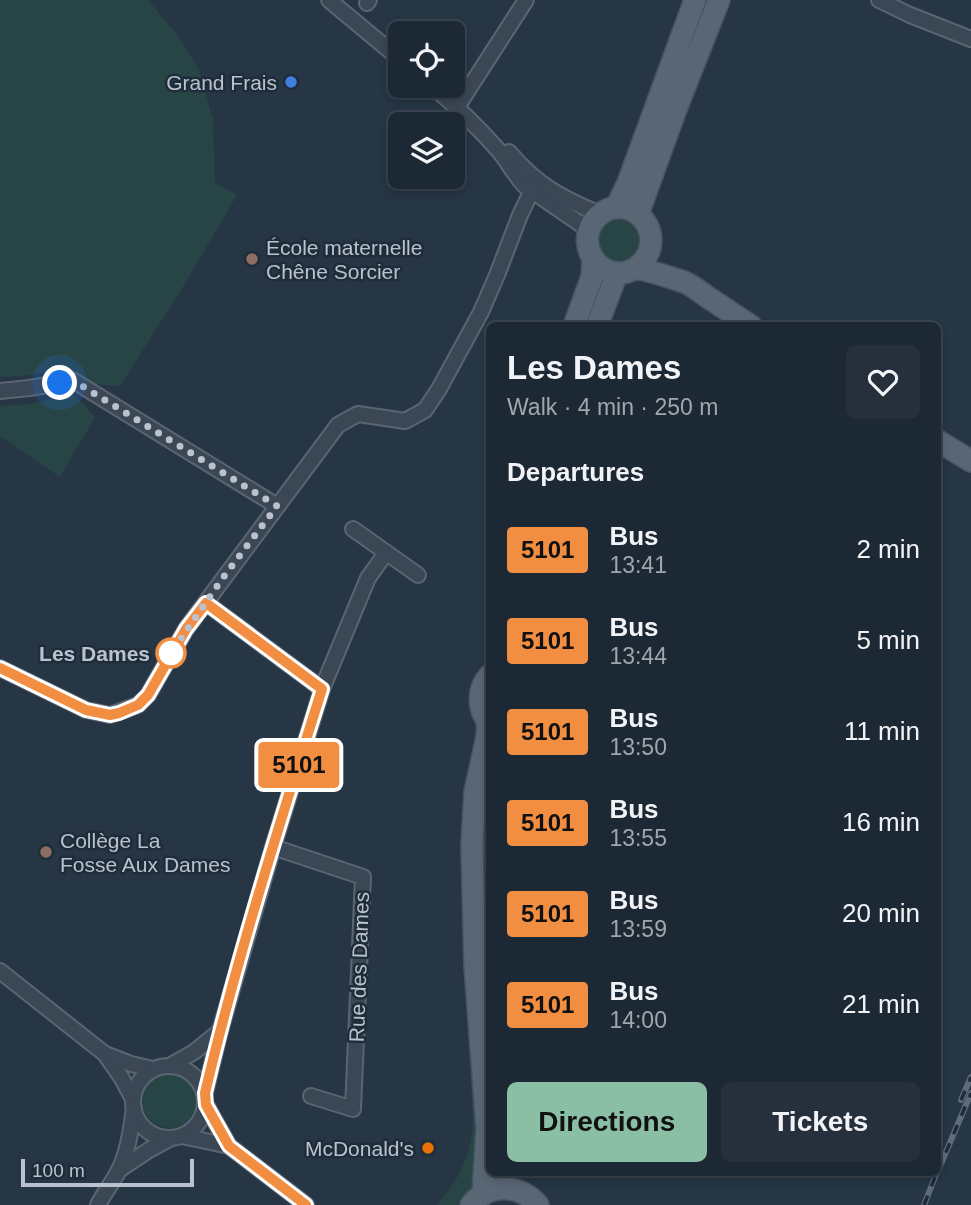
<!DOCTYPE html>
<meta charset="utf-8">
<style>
body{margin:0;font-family:Arial,sans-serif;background:#25303c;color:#f1f3f6;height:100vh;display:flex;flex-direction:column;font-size:26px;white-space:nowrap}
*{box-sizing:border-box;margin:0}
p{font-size:23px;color:#a0a6ac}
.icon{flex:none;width:38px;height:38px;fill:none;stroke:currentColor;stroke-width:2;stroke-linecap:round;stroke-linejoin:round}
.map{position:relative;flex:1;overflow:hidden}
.panel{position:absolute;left:486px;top:322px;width:455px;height:854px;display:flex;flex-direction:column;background:#1c2834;border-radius:10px;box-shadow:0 4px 10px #0003,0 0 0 2px #3a444f}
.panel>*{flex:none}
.badge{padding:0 14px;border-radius:5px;font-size:24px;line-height:46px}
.fabs{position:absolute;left:388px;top:21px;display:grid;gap:14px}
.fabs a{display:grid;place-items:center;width:77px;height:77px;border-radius:10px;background:#1c2834;box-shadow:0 4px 10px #0003,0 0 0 2px #3a444f;font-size:35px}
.scale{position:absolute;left:21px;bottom:18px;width:173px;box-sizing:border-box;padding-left:7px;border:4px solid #b9c2ce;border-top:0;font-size:19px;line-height:24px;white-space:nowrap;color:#b9c2ce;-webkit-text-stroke:5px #1f2c3a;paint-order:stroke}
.you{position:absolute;width:35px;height:35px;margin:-18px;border:5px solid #fff;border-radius:50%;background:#1a73e8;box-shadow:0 0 0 10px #1a73e833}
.map>.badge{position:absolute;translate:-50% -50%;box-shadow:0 0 0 4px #fff}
h2{padding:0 21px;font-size:26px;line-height:63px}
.round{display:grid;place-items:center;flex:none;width:74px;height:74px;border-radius:10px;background:#25303c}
.headline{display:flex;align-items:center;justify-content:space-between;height:119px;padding:0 21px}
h1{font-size:33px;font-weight:600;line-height:52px}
.cta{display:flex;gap:14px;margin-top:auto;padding:14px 21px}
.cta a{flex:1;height:80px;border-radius:10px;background:#8abfa5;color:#111;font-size:28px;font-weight:600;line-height:80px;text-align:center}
.cta a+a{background:#25303c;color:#f1f3f6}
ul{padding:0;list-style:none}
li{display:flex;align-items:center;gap:21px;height:91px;padding:0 21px}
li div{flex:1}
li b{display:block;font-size:26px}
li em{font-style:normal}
li .badge{min-width:77px;font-weight:700;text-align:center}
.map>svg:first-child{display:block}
</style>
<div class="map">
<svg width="971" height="1205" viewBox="0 0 971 1205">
<rect width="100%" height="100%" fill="#263645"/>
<g fill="#284546">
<path d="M0,0h148l30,36 21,34 14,50 2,63 22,12 -56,95 -61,96 -25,-2 -31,-16 -39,8 -25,1z"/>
<path d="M621,215l15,8 7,14 -8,21 -14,7 -21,-9c-7,-30 -8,-28 21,-41z"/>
<path d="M73,393l22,24 -35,60 -60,-41v-30l31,-2z"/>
<path d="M490,759l-3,117 3,50v144l-9,-134 1,-154z"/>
<path d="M470,1072l5,3c3,42 11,91 -10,130h-28c18,-19 32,-46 35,-73 2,-20 -1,-40 -2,-60z"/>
<circle cx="170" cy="1100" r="28"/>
</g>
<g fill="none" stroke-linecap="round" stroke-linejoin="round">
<defs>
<g id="street">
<path d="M329,0l72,60"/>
<path d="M879,0l31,15 61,24"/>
<path d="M367,3l2,-3"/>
<path d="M432,86c24,20 46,41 67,65 9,11 16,25 26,35l64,44"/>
<path d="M457,107l69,-107"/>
<path d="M509,152c28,33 52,46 91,62"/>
<path d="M0,391l29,-3 45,-7 203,125"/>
<path d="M353,529l65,46"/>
<path d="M206,603l116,86"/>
<path d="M0,668l86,42 24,5 28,-10 10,-10 38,-66 152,-204 20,-11 47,7 20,-11 14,-21 42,-77 16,-37 23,-60 17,-35"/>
<path d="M273,847l90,30 -10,232 -42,-13"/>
<path d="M0,971l105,83 16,23 12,22"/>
<path d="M105,1054l26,10 22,5"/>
<path d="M171,1065l23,-13 26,-21"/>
<circle cx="169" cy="1102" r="36"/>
<path d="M205,1093l15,-62 53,-184 49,-158 46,-111 18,-25"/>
<path d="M206,1105l23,41 77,59"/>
<path d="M182,1136l47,10"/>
<path d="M119,1170l30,-20 22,-12"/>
<path d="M98,1205c6,-12 15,-23 21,-35 9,-18 12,-41 15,-61"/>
</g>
<g id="primary">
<path d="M616,208l12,-25 67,-183"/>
<path d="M638,214l38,-105 43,-109"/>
<path d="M636,268c38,-30 -5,-81 -38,-52 -8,8 -12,19 -10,29 3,19 21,32 39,27 4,-1 6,-4 10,-3 8,0 38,10 47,13 8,3 15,9 22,14 15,10 30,20 45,30"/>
<path d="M574,326l18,-49 1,-17"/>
<path d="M597,326l20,-53"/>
<path d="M938,441l33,20"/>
<path d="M490,675c-13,14 -13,35 0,49"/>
<path d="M483,1194l4,-66 -12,-162 -3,-121 3,-53 12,-55 1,-15"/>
<path d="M471,1205c18,-22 49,-21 67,0"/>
</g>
</defs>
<use href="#street" stroke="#5a6572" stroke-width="18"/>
<use href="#primary" stroke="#485361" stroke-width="24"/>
<use href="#street" stroke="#3b4755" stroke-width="14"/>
<use href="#primary" stroke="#596674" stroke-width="21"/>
<defs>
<g id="rail">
<path d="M961,1100l10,-23"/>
<path d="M938,1171l33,-78"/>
<path d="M924,1205l13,-33"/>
</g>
</defs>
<use href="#rail" stroke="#5d6c7c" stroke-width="6"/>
<use href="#rail" stroke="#1f2c3a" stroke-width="3.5" stroke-dasharray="10" stroke-linecap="butt"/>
</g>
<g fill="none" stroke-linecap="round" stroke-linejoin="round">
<defs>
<path id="line" d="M0,668l86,42 24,5 9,-2 19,-8 10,-10 38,-66 20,-26 116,86c-42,134 -85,268 -117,404l1,12 23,41 77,59"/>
</defs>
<use href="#line" stroke="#fff" stroke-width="16"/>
<use href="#line" stroke="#f28e42" stroke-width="10"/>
<path stroke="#b9c2ce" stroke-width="7" stroke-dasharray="0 12.6" d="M60,383l14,-2 203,125 -55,73 -51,74"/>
</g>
<circle fill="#3f7fe0" stroke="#1f2c3a" stroke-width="2.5" cx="291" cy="82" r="7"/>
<g fill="#8d6e63" stroke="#1f2c3a" stroke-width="2.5">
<circle cx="252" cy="259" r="7"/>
<circle cx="46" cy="852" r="7"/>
</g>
<circle fill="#fff" stroke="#f28e42" stroke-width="3.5" cx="171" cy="653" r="14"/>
<circle fill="#e8710a" stroke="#1f2c3a" stroke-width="2.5" cx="428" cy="1148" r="7"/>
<g text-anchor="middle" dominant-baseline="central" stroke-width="5" stroke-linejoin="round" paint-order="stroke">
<g font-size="21" fill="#b9c2ce" stroke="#1f2c3a" text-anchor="end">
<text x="277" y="82">Grand Frais</text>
<text x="266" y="247" text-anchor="start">École maternelle<tspan x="266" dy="24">Chêne Sorcier</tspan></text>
<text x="60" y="840" text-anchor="start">Collège La<tspan x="60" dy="24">Fosse Aux Dames</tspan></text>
<text x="414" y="1148">McDonald's</text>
</g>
<g font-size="21" font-weight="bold" fill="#b9c2ce" stroke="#1f2c3a" text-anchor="end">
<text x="150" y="653">Les Dames</text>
</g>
<g font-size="21" fill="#b9c2ce" stroke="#1f2c3a">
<text transform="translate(359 967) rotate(-88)">Rue des Dames</text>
</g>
</g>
</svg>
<div class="fabs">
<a><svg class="icon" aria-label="locate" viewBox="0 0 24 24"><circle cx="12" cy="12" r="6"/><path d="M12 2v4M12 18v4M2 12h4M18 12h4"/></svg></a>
<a><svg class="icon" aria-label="layers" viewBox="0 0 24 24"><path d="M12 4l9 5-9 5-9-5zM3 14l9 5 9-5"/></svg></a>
</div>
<div class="scale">100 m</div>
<div class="you" style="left:60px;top:383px"></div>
<b class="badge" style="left:299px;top:765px;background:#f28e42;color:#111">5101</b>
<section class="panel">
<div class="headline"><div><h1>Les Dames</h1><p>Walk · 4 min · 250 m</p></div><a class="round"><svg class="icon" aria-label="heart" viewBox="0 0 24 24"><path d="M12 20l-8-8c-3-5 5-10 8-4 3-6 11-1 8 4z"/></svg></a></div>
<h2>Departures</h2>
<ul>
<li><span class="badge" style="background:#f28e42;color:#111">5101</span><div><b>Bus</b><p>13:41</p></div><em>2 min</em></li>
<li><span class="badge" style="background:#f28e42;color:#111">5101</span><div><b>Bus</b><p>13:44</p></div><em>5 min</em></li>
<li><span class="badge" style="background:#f28e42;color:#111">5101</span><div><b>Bus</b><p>13:50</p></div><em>11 min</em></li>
<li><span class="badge" style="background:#f28e42;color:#111">5101</span><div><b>Bus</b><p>13:55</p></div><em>16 min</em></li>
<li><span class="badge" style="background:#f28e42;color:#111">5101</span><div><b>Bus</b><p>13:59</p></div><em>20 min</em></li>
<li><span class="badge" style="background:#f28e42;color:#111">5101</span><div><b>Bus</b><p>14:00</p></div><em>21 min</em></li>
</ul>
<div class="cta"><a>Directions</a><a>Tickets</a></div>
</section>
</div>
